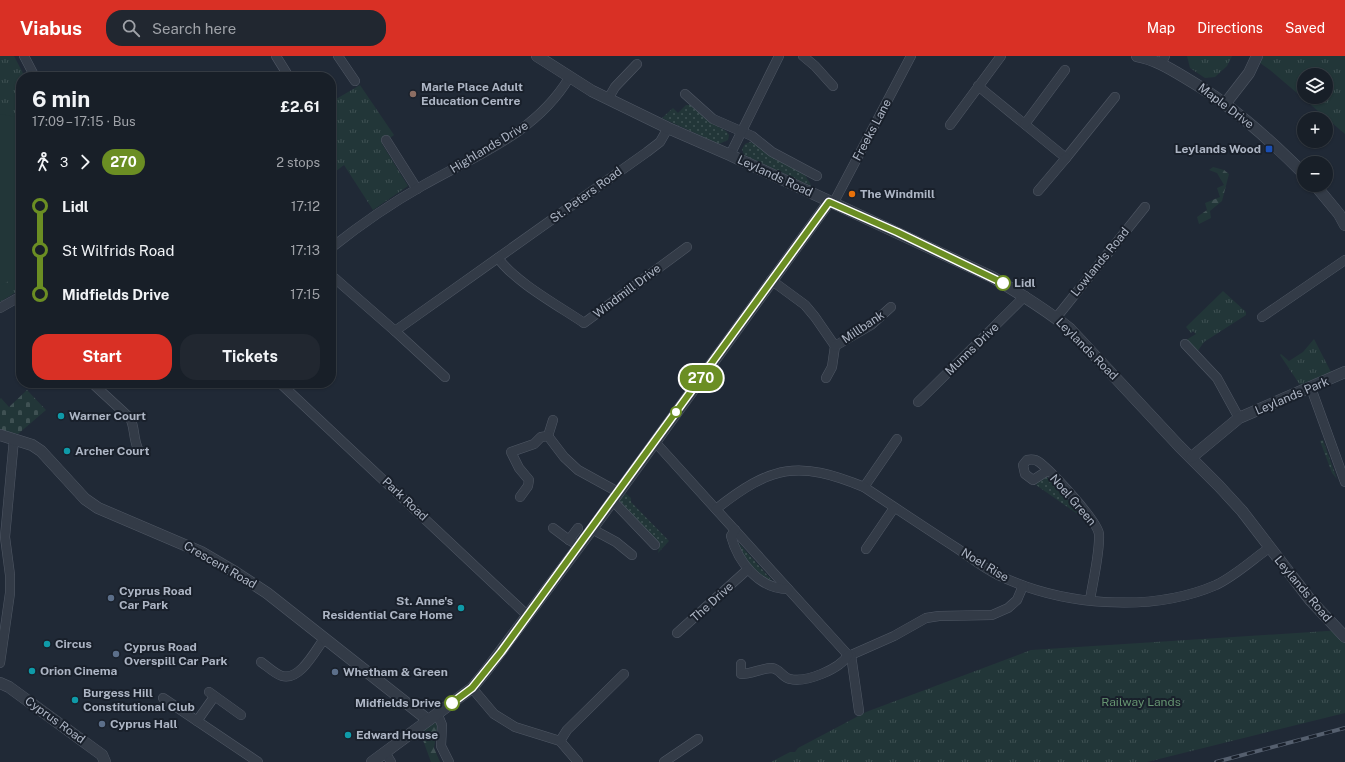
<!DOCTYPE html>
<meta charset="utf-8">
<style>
body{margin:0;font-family:"Public Sans",sans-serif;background:#212730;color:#f1f3f6;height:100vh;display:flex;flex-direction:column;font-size:15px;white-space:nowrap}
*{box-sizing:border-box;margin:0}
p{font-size:13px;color:#9fa2a8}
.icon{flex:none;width:22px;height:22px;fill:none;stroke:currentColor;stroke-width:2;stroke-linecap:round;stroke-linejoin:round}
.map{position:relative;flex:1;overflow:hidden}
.sheet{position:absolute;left:16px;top:16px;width:320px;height:316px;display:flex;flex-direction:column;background:#181f28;border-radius:16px;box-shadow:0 1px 3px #0004,0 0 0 1px #363d45}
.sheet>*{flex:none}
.badge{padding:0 8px;border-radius:13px;font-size:14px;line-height:26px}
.fabs{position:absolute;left:1297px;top:12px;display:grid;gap:8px}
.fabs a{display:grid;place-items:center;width:36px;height:36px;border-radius:50%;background:#181f28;box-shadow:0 1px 3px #0004,0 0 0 1px #363d45;font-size:20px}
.map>.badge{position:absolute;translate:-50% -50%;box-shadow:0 0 0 2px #fff}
.legs{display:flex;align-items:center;gap:6px;height:44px;padding:0 16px;font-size:13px}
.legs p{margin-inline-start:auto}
.headline{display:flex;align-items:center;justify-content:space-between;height:68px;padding:0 16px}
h1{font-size:22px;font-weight:700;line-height:30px}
.primary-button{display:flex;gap:8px;margin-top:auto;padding:8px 16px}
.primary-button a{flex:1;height:46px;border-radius:16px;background:#d93025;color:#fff;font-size:16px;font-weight:700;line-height:46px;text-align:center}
.primary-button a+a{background:#212730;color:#f1f3f6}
ul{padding:0 16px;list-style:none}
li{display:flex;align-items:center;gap:14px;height:44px;font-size:15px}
li i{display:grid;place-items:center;width:6px;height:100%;margin:0 5px;background:currentColor}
li i::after{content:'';width:10px;height:10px;margin:-5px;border:3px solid;border-radius:50%;background:#181f28}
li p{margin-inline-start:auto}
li:first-child i{background:linear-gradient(#0000 50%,currentColor 0)}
li:last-child i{background:linear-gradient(currentColor 50%,#0000 0)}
header{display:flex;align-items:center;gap:24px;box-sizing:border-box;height:56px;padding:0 20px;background:#d93025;color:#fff}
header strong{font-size:19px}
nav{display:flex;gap:22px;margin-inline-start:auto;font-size:14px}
.search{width:280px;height:36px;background:#212730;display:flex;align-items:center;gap:10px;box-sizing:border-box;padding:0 14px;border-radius:16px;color:#9fa2a8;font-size:15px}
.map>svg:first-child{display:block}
</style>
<header>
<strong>Viabus</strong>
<div class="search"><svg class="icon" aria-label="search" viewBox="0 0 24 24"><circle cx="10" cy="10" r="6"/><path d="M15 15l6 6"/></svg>Search here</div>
<nav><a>Map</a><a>Directions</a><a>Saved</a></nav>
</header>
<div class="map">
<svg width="1345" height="706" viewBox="0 0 1345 706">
<defs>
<pattern id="grass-dots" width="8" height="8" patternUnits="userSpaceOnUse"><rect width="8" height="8" fill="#223638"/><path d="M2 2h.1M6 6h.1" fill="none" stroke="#3f5153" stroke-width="1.8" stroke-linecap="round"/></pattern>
<pattern id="forest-firs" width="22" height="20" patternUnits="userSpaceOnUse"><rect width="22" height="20" fill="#223638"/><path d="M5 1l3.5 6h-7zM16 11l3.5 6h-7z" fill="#3f5153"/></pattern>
<pattern id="cemetery-stones" width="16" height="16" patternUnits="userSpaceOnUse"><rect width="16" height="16" fill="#223638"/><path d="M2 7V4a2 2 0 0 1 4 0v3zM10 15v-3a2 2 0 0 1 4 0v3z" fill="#3f5153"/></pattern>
<pattern id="park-tufts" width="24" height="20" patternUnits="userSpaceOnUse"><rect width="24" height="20" fill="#223638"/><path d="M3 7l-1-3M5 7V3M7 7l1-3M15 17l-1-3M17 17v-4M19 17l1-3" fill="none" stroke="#3f5153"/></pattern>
</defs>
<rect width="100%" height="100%" fill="#202936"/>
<g fill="url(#grass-dots)">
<path d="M686,49h6l19,18 15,8 3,4 -1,5 -9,4 -57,-26 11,-10 5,5z"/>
<path d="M750,86l6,2 49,31 6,10 -1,1 -66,-31 -2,-6 3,-5z"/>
<path d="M1323,384l14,39 -5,-6 -12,-32z"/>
<path d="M1042,421h5l42,45 -53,-37z"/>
<path d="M625,437l6,5v4l38,39 -11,12 2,-10 -41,-41z"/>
<path d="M736,484l40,45c-24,-15 -28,-20 -40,-45z"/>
</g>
<g fill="url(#forest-firs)">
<path d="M1213,111l11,3 5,4 -7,27 -12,10 1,7 -12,6 -2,-7 10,-7 -2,-7 15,-6 -3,-9 7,-3 -7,-12 -8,-3z"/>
<path d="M437,666l1,2 -4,24 6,14h-9l-11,-30z"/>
</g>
<path fill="url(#cemetery-stones)" d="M27,334l19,20 -28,24 -18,-4v-31l1,-1 8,9z"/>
<g fill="url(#park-tufts)" fill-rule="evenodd">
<path d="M0,0h14l11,21h-4v212l-21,13z"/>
<path d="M1187,0h45l-5,10 -12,11 -10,1 -15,-10z"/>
<path d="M1250,0h95v78l-75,-64zM1304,19h22v22h-22z"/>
<path d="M360,29l34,50 -12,9 26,42 -35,24 -29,-45 -13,10v-73z"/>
<path d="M1223,235l23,21v3l-42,27 -7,10 -11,-12 10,-6 -3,-3 -2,2 -5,-6z"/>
<path d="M1314,283l17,33 -31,13 -20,-30 1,-1 8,7 14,-9z"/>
<path d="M1345,572v85l-198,49h-376l19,-10h5l3,-4 68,-36 165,-62 311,-20z"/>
</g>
<path fill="#223638" d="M0,58l21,4v156l-21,12z"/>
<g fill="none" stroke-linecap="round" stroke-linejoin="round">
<defs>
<g id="minor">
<path d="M24,0l11,21"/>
<path d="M276,0l13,21"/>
<path d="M338,0l17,25"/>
<path d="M803,0l12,10 18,20"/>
<path d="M1161,8l4,-8"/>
<path d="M978,30l88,72 49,-61"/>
<path d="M685,38l28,25 39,17 20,16 45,24"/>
<path d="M608,43l7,-12 22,-23"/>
<path d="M1025,68l40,-54"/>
<path d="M950,69l51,-69"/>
<path d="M386,84l31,49"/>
<path d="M730,99l49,-99"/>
<path d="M1038,135l28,-33"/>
<path d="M833,148l78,-148"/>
<path d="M331,192c29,-23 59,-44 91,-62 54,-31 113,-52 147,-108"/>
<path d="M498,202c17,24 61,48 86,65l103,-76"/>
<path d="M331,219l64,56"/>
<path d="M771,224l34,25 10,12 20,29 -3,21 -6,11"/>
<path d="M0,252l21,-12"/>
<path d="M1262,261l83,-57"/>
<path d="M1056,262l89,-111"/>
<path d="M1185,288l32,34 22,40"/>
<path d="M835,290l36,-21 20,-18"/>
<path d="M445,321l-50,-46 252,-179 13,-10 8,-14"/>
<path d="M92,327l38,35c5,9 3,20 8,31"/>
<path d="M280,327l248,233"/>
<path d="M1311,332l34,94"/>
<path d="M918,346l107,-106"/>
<path d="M548,380l5,-16"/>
<path d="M655,386l193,213h3"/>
<path d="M1047,415l-14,9 -8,-6 -2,-9 4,-5c5,-1 8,-1 12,2 12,9 58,58 60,72 1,19 -6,46 -9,66"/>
<path d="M864,431l33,-48"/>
<path d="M520,441l8,-11 1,-6 -10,-12 -8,-16 23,-8 7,-7 7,-1 16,21 14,13 40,22"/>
<path d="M612,444l43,45"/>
<path d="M716,453c56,-44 82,-49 148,-22 30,20 60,40 91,60 14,9 28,21 43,28 64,31 153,38 218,10 19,-9 36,-25 53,-37"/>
<path d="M553,472l16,12"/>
<path d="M578,472l-9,12 10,6"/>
<path d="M592,473l24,13 16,13"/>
<path d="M735,474l-4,6c7,26 28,53 57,53"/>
<path d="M866,493l28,-41"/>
<path d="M677,577l70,-63"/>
<path d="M851,599l43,-19 32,-18 13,-2 53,-1 16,-7 9,-8 6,-14"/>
<path d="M851,599l8,56"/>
<path d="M261,606c6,4 14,12 21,14 18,5 33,-25 42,-37"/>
<path d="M0,607l10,-70v-18l-5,-38 9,-98"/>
<path d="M741,608v10c11,0 21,-6 31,-6 8,1 11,10 18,11 16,4 50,-10 58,-24"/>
<path d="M472,632l22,26 21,13 45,14 18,21"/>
<path d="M209,636l32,23"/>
<path d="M163,642l95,64"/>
<path d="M437,657l5,12 -1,21 8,16"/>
<path d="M197,665l17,-24"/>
<path d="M560,685l7,-11 57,-56"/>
<path d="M385,696l6,10"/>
<path d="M664,706l34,-23"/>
</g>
<g id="tertiary">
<path d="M537,0l55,35 76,37 62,27 262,122c27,16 53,32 78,52l109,117 40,40 23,25 69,90 34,36"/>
<path d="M1137,0c17,3 32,12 47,21 45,26 83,60 120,97"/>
<path d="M1225,48l24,-31 8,-17"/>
<path d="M1315,129l24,29 6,11"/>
<path d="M0,379l32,10 9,6 44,48 13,9 103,44 34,20 32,21 161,127"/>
<path d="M1192,401l47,-39 106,-46"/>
<path d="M0,627l9,4 93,68 3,7"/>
<path d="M372,706l100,-74 14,-17 106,-142 237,-327"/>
</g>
</defs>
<use href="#minor" stroke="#505865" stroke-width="10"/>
<use href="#tertiary" stroke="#505865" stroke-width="12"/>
<use href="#minor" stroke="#333b47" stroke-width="9"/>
<use href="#tertiary" stroke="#333b47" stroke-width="11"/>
<defs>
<path id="rail" d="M1216,706l129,-34"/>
</defs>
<use href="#rail" stroke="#555f6e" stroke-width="4"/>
<use href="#rail" stroke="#19202b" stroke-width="2.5" stroke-dasharray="8" stroke-linecap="butt"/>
</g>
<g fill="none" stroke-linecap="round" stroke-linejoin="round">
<defs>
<path id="line-1" d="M452,647l20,-15 29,-36 328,-450 68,30 106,51"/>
</defs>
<use href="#line-1" stroke="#fff" stroke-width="9"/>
<use href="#line-1" stroke="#6b8e23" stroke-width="6"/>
</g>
<circle fill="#8d6e63" stroke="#19202b" stroke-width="1.5" cx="413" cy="38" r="4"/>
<rect fill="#1a4fb4" stroke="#19202b" stroke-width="1.5" x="1265" y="89" width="8" height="8" rx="2"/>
<circle fill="#e8710a" stroke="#19202b" stroke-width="1.5" cx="852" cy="138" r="4"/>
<g fill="#fff" stroke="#6b8e23" stroke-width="2">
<circle cx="1003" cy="227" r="7"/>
<circle cx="676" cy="356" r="5"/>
<circle cx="452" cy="647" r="7"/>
</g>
<g fill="#0f9aa8" stroke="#19202b" stroke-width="1.5">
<circle cx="61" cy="360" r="4"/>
<circle cx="67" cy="395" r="4"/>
<circle cx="461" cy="552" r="4"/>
<circle cx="47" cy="588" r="4"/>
<circle cx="32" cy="615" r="4"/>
<circle cx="75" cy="644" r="4"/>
<circle cx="348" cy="679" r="4"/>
</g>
<g fill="#5c6f8a" stroke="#19202b" stroke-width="1.5">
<circle cx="111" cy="542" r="4"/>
<circle cx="116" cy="598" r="4"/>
<circle cx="335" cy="616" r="4"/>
<circle cx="102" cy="668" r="4"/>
</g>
<g text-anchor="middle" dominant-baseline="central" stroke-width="4" stroke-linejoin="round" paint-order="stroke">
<g font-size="12" font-weight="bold" fill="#adb5c4" stroke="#19202b" text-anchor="start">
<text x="421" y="31">Marle Place Adult<tspan x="421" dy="14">Education Centre</tspan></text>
<text x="1261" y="93" text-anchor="end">Leylands Wood</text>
<text x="860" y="138">The Windmill</text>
<text x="69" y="360">Warner Court</text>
<text x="75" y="395">Archer Court</text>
<text x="119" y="535">Cyprus Road<tspan x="119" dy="14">Car Park</tspan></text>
<text x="453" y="545" text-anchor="end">St. Anne's<tspan x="453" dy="14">Residential Care Home</tspan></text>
<text x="55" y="588">Circus</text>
<text x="124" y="591">Cyprus Road<tspan x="124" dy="14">Overspill Car Park</tspan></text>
<text x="40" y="615">Orion Cinema</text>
<text x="343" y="616">Whetham &amp; Green</text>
<text x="83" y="637">Burgess Hill<tspan x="83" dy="14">Constitutional Club</tspan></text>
<text x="110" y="668">Cyprus Hall</text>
<text x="356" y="679">Edward House</text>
</g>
<g font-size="12" fill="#adb5c4" stroke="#19202b">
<text transform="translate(1226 50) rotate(37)">Maple Drive</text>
<text transform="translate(872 74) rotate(-62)">Freeks Lane</text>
<text transform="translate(489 91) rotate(-31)">Highlands Drive</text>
<text transform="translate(775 120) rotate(25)">Leylands Road</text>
<text transform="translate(586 139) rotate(-36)">St. Peters Road</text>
<text transform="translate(1100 206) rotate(-51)">Lowlands Road</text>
<text transform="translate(627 235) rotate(-37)">Windmill Drive</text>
<text transform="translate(863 271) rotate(-34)">Millbank</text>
<text transform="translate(972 293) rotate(-44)">Munns Drive</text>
<text transform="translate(1087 293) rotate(45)">Leylands Road</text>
<text transform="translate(1292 340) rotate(-23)">Leylands Park</text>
<text transform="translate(405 443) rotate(43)">Park Road</text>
<text transform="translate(1073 444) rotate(49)">Noel Green</text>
<text transform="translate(220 509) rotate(30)">Crescent Road</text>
<text transform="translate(985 509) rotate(31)">Noel Rise</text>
<text transform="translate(1303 533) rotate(50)">Leylands Road</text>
<text transform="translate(712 546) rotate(-42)">The Drive</text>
<text transform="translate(55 664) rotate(36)">Cyprus Road</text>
</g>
<g font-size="12" font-weight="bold" fill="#adb5c4" stroke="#19202b" text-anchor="start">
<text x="1014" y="227">Lidl</text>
<text x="441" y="647" text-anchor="end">Midfields Drive</text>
</g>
<g font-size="12" fill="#659370" stroke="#19202b">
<text x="1141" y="646">Railway Lands</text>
</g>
</g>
</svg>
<div class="fabs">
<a><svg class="icon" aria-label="layers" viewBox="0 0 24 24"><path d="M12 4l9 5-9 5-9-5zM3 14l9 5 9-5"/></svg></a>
<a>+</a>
<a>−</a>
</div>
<b class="badge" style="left:701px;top:322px;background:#6b8e23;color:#fff">270</b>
<section class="sheet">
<div class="headline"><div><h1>6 min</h1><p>17:09 – 17:15 · Bus</p></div><b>£2.61</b></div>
<div class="legs"><svg class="icon" aria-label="walk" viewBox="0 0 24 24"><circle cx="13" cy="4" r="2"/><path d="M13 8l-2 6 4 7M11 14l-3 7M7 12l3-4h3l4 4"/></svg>3<svg class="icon" aria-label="forward" viewBox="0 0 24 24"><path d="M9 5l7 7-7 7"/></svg><b class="badge" style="background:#6b8e23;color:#fff">270</b><p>2 stops</p></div>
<ul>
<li><i style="color:#6b8e23"></i><b>Lidl</b><p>17:12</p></li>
<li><i style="color:#6b8e23"></i><span>St Wilfrids Road</span><p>17:13</p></li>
<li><i style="color:#6b8e23"></i><b>Midfields Drive</b><p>17:15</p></li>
</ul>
<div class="primary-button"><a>Start</a><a>Tickets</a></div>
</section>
</div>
